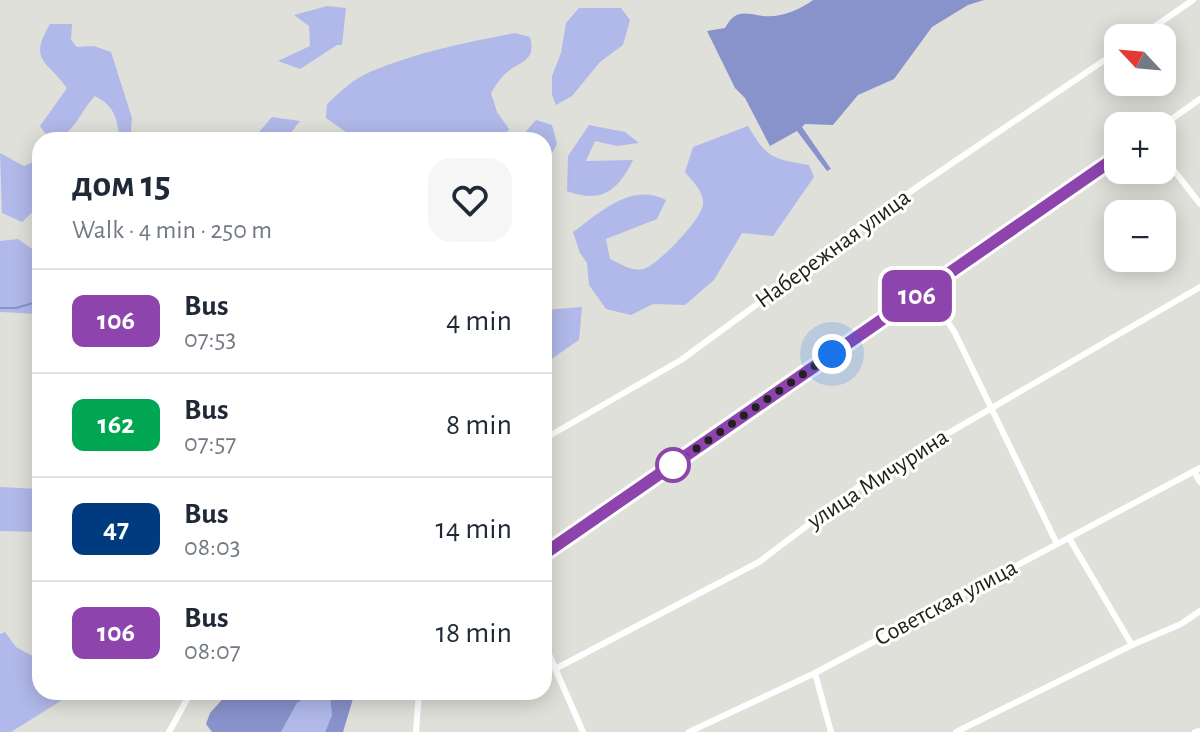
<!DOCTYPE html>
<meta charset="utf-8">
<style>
body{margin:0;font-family:"Alegreya Sans",sans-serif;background:#f6f6f7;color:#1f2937;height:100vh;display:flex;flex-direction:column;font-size:30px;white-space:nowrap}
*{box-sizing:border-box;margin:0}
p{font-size:26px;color:#747a83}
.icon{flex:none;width:44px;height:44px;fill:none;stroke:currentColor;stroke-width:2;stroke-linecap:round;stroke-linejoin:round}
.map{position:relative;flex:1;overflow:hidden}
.side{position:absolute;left:32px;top:132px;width:520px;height:568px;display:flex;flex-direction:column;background:#fff;border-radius:24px;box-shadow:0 4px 20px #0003}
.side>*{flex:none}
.badge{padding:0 16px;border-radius:12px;font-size:28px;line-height:52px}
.needle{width:52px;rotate:296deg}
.buttons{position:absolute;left:1104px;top:24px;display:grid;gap:16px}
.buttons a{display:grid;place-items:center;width:72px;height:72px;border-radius:16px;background:#fff;box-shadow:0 4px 20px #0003;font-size:40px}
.you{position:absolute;width:40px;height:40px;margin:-20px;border:6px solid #fff;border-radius:50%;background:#1a73e8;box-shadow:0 0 0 12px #1a73e833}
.map>.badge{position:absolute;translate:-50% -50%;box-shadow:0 0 0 4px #fff}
.round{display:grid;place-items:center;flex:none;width:84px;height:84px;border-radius:24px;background:#f6f6f7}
.summary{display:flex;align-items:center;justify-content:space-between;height:136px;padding:0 40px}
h1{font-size:38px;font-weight:600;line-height:60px}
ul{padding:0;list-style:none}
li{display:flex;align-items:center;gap:24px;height:104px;padding:0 40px;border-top:2px solid #e0e1e3}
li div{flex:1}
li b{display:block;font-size:30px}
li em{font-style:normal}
li .badge{min-width:88px;font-weight:700;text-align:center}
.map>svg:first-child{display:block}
</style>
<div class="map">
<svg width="1200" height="732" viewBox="0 0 1200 732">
<rect width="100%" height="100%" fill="#e0e0da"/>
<g fill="#b1b9ea">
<path d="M327,6l19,2 -4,37h-5l-37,24 -22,-8 32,-15 -1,-20 -15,-11z"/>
<path d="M579,8h42l9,12 -7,25 -23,17 -28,34 -16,9 -4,-10v-19l9,-23 5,-30z"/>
<path d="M50,24h22l-1,16 6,7 17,-1 17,6 21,66 -1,13 8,9h-19c-3,-21 -5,-34 -25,-44 -15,15 -22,42 -45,44l-10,-14 27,-38c-20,-28 -39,-27 -17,-64z"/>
<path d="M515,33l15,4c7,27 -12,23 -27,39 -5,5 -8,11 -12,17l6,19 12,17 -6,11h-146l-31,-22 1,-14c13,-12 27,-26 45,-33 43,-18 98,-30 143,-38z"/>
<path d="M272,117l28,4 -15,19h-121l69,-8 20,7z"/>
<path d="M536,120l16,5 5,19 -9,17 -4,1v-22h-21l-1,-4z"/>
<path d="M589,125l36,7 14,11 -22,3 -22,-5 -9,20 47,-1c-15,31 -32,44 -66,31l1,-35z"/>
<path d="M748,126c19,32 24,33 61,39l5,12 -41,59 -31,-3 -28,47 -29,25 -32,-1 -22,11 -25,-6 -17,-24 -2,-22 -7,-10 -7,-21c28,-20 58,-50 93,-32l-9,19 -51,20 4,20c11,5 24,14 36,9 13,-5 57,-50 57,-64 1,-13 -11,-23 -18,-32l8,-25z"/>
<path d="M0,153l24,13 16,-7v46l-18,17 -20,-9z"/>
<path d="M18,239l20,14 -3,15 5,3v43l-40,-2v-71z"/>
<path d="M582,307l-3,33 -35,24v-54z"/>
<path d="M0,487l40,2v43l-40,-1z"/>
<path d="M5,632l11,15 24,13v32h35l-64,40h-11v-98z"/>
<path d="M315,692l15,5 2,18 -7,17h-44l16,-29z"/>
</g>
<g fill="#8892cb">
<path d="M813,0h171l-16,5 -36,22 -38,52 -36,16 -25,30 -28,-1 -3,3 29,42 -4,2 -30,-40 -27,15 -25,-48 -10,-10 -28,-57 18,-3c10,-19 20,-15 38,-12 17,2 37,-6 50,-16z"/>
<path d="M229,692l17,5 27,-5h42l-18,11 -16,29h-69l-6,-8 4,-11z"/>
<path d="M321,692h34l-12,40h-18l7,-17 -2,-18z"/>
</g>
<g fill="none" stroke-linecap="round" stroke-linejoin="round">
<path stroke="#8892cb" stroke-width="2" d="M0,308h16l24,-7"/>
<g stroke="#fff" stroke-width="6">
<path d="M1138,38l55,-38"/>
<path d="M1162,126l38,-27"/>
<path d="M1162,155l38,49"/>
<path d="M927,289l28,44 102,211"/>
<path d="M544,439l137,-79 236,-173 201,-136"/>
<path d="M1194,471l6,11"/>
<path d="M1069,538l63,107"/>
<path d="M544,554l574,-398"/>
<path d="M544,643l39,89"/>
<path d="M555,669l204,-107 107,-81 334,-194"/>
<path d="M815,673l16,59"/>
<path d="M169,732l22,-40"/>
<path d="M416,732l3,-40"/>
<path d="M689,732l126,-59 385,-205"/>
<path d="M956,732l176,-87 49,-21 19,-13"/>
<path d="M1195,732l5,-1"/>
</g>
</g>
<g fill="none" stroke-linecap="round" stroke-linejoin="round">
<defs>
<path id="line" d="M544,554l574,-398"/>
</defs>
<use href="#line" stroke="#fff" stroke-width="18"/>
<use href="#line" stroke="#8e44ad" stroke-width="12"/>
<path stroke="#21211f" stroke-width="8" stroke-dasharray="0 14.4" d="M673,465l159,-111"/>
</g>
<circle fill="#fff" stroke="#8e44ad" stroke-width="4" cx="673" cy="465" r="16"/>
<g text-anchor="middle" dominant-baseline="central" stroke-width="6" stroke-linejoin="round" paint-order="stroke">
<g font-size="24" fill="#21211f" stroke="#fffffe">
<text transform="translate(833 249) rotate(-36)">Набережная улица</text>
<text transform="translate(878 479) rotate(-33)">улица Мичурина</text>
<text transform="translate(946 603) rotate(-28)">Советская улица</text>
</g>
</g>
</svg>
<div class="buttons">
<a><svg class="needle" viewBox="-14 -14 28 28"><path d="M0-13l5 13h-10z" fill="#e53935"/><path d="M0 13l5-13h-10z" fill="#747a83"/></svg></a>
<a>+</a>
<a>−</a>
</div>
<div class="you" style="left:832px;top:354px"></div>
<b class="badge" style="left:917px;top:296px;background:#8e44ad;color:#fff">106</b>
<section class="side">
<div class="summary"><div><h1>дом 15</h1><p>Walk · 4 min · 250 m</p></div><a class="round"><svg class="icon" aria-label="heart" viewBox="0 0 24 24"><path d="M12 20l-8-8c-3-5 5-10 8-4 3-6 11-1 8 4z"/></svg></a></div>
<ul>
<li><span class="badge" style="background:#8e44ad;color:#fff">106</span><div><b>Bus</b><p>07:53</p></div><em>4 min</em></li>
<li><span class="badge" style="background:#00a651;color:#fff">162</span><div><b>Bus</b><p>07:57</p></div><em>8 min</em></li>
<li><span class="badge" style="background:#003b80;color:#fff">47</span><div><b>Bus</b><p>08:03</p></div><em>14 min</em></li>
<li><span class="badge" style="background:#8e44ad;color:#fff">106</span><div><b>Bus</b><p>08:07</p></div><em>18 min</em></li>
</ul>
</section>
</div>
